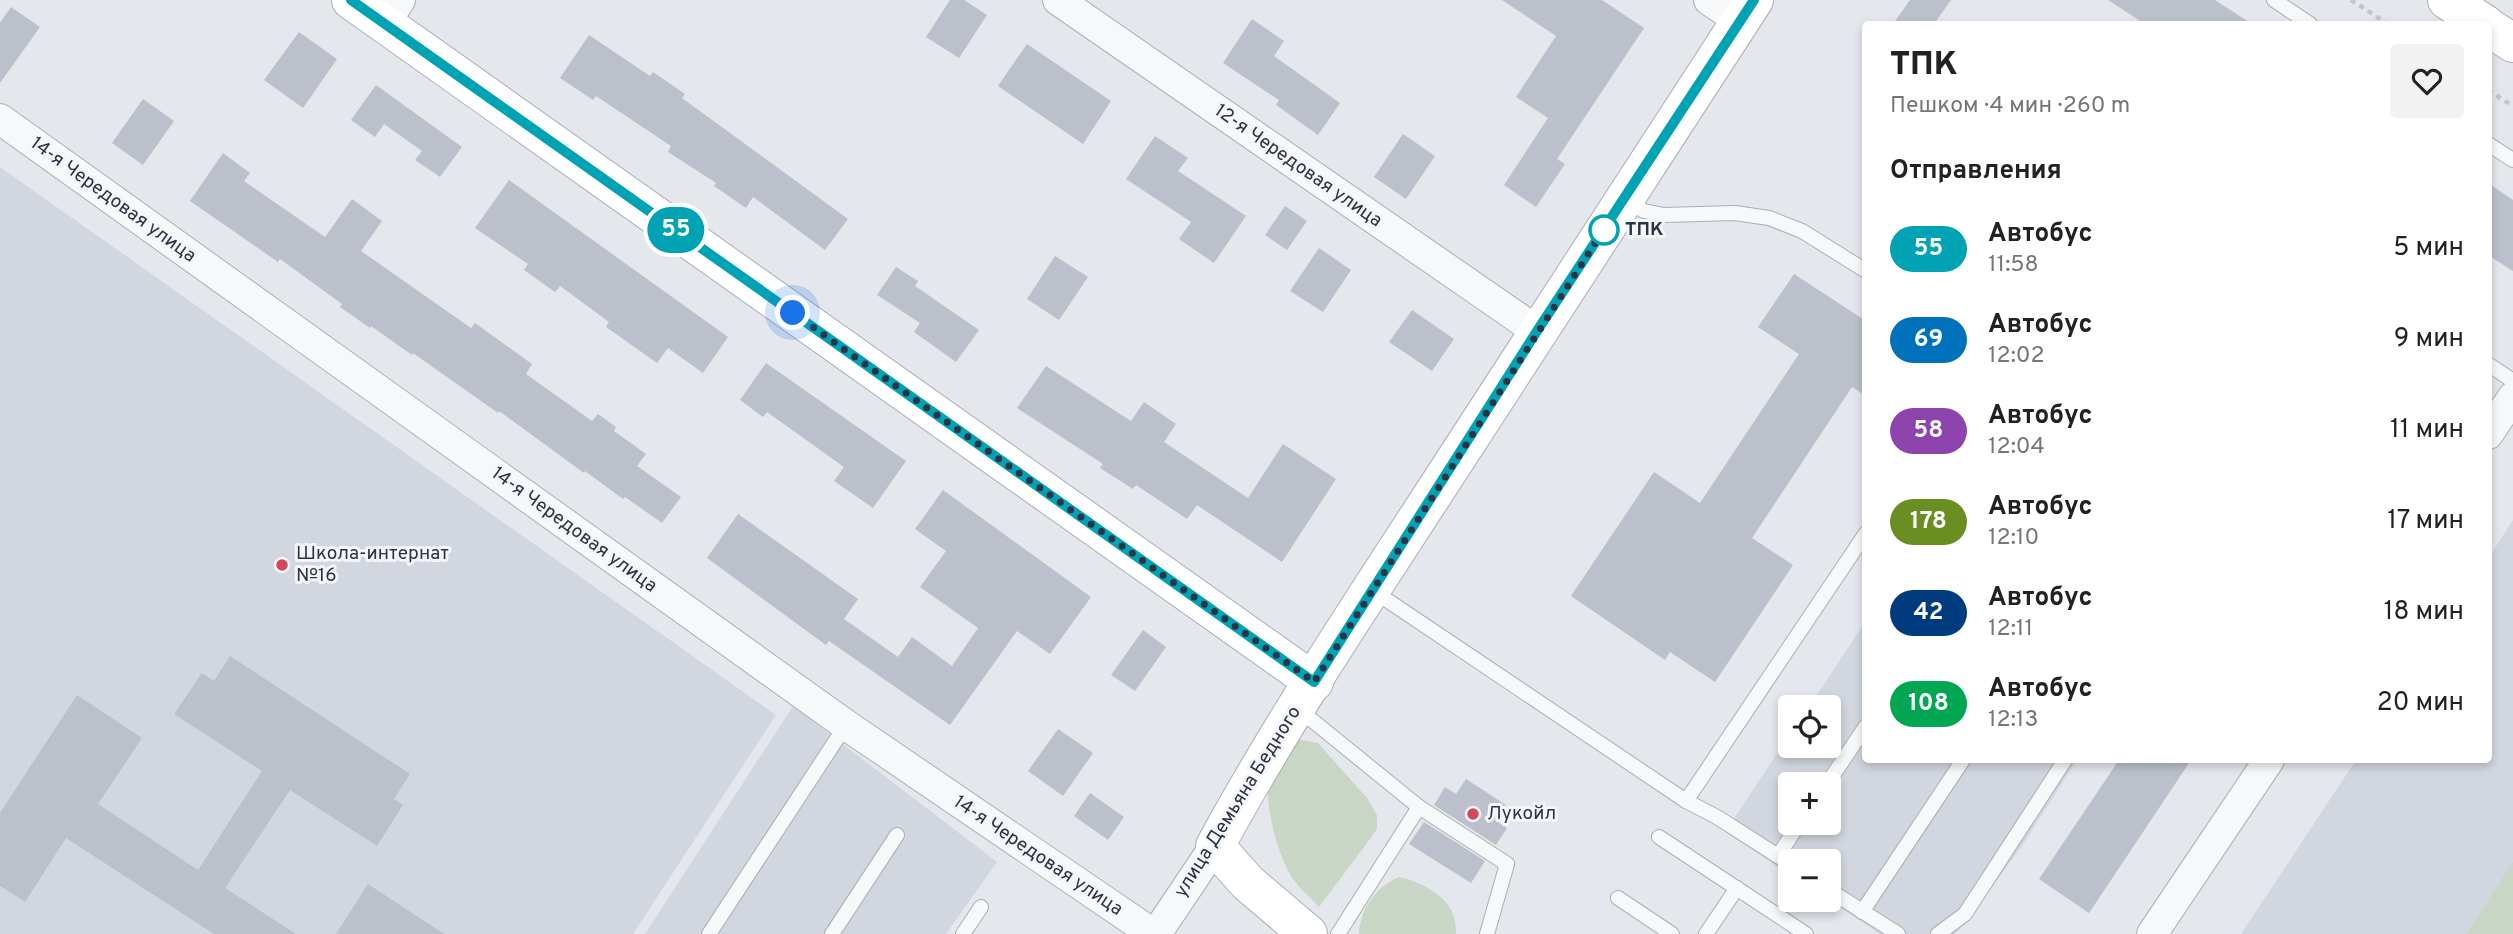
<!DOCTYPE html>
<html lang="ru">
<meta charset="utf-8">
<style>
body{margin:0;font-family:Overpass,sans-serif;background:#f2f2f2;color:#222;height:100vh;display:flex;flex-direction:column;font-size:26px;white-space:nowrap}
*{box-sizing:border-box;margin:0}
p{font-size:23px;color:#767676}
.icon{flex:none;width:38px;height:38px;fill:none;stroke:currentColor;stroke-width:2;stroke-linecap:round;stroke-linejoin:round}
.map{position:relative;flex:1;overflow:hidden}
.sheet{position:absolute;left:1862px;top:21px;width:630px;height:742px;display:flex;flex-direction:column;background:#fff;border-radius:7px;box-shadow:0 4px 10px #0003}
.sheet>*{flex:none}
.badge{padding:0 14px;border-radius:23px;font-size:24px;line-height:46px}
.buttons{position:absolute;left:1778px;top:695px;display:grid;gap:14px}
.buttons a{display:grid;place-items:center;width:63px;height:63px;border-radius:7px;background:#fff;box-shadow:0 4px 10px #0003;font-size:35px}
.you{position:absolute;width:35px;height:35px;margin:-18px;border:5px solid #fff;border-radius:50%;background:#1a73e8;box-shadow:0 0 0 10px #1a73e833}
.map>.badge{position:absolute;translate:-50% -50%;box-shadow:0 0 0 4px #fff}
h2{padding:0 28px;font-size:26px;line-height:63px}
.round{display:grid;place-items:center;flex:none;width:74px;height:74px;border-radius:7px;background:#f2f2f2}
.head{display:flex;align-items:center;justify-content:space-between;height:119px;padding:0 28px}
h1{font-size:33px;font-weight:800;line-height:52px}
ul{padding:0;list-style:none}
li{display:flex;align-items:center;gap:21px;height:91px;padding:0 28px}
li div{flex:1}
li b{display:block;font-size:26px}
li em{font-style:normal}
li .badge{min-width:77px;font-weight:700;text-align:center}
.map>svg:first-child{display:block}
</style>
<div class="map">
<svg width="2513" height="934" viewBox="0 0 2513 934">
<rect width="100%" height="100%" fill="#e4e7ec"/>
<g fill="#d2d6de" fill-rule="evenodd">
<path d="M0,167l776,548 -143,219h-633z"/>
<path d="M2513,520v414h-272l115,-174h132l1,-203z"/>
<path d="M1865,622l1,138h211l-57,89 -54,73 -11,12h-75l-52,-34 1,-39h-39v14l-65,-43 65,-98v12h39v-39h-20zM1790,784h39v38h-39z"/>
<path d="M793,706l204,156 -51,72h-301z"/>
</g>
<g fill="#c9d6c5">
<path d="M1301,740l17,3 49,55 10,17v14l-10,14 -48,64c-8,-9 -19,-18 -26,-28 -14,-21 -29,-73 -24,-98 3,-15 19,-35 32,-41z"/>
<path d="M2513,862v72h-47z"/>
<path d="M1399,877c29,7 59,24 57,57h-97c1,-25 17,-47 40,-57z"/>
</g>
<g fill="#bbc0ca">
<path d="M950,0h14l23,15 -28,43 -33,-21z"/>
<path d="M1502,0h100l42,28 -87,131 8,5 -29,43 -32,-22 44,-67 -32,-21 40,-61z"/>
<path d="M1910,0h41l-17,24h-41z"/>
<path d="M2108,0h107l37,24h-107z"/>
<path d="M11,7l29,20 -40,56v-60z"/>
<path d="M1252,19l32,22 -10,15 66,47 -22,32 -42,-30 3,-5 -56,-37z"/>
<path d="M299,32l38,27 -34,49 -39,-28z"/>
<path d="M589,35l61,41 3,-4 32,22 -3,4 166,121 -23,31 -72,-53 -7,11 -32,-22 2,-3 -48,-31 3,-6 -75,-50 -3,4 -33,-22z"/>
<path d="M1027,44l84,57 -28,43 -85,-58z"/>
<path d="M376,85l86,62 -22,30 -25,-17 7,-9 -38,-27 -9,13 -24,-17z"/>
<path d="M143,99l31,22 -31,44 -31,-22z"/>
<path d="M1403,134l32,22 -29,43 -32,-22z"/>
<path d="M1155,136l33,22 -10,13 68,45 -32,47 -35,-24 12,-17 -65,-43z"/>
<path d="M223,153l27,20 -6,8 81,56 27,-38 30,22 -21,30 110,77 4,-5 57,41 -6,10 66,47 6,-7 18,13 -2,4 32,23 -9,12 44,31 -19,26 -37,-26 -2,2 -38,-28 -1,2 -85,-62 -1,2 -85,-60 -1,2 -41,-29 -1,2 -30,-21 2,-3 -62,-45 -2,3 -88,-61z"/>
<path d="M509,180l219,157 -25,36 -35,-25 -11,15 -51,-36 3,-5 -49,-36 -5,6 -31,-22 4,-6 -53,-36z"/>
<path d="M2488,183l25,17v71l-25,-16z"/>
<path d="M1285,206l22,15 -20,29 -22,-15z"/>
<path d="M1319,248l32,22 -28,42 -33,-21z"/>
<path d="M1055,256l33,21 -29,43 -32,-21z"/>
<path d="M896,267l22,14 -3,5 64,44 -23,32 -42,-30 6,-9 -43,-28z"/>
<path d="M1794,274l72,47v75l-14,-9 -100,151 41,27 -78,117 -45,-30 -5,8 -94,-64 83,-124 46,31 99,-149 -41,-27z"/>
<path d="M1412,310l42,29 -22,32 -43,-29z"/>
<path d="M766,363l140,98 -33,47 -39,-27 10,-14 -77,-55 -4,5 -23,-17z"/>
<path d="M1046,366l85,55 13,-19 32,22 -12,18 84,56 35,-54 53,35 -54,83 -85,-57 -10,14 -51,-34 -3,4 -33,-21 3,-4 -86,-56z"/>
<path d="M943,490l148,107 -41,57 -33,-23 -67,94 -121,-84 -3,4 -119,-87 31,-44 120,85 -14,20 54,38 14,-20 40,29 26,-38 -58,-41 26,-36 -31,-22z"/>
<path d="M1143,630l23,17 -31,44 -24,-16z"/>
<path d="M230,656l180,118 -16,25 9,6 -26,41 -87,-56 -65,98 71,46h-82l-148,-96 -41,64 -25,-16v-73l77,-118 65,43 -44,66 100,66 64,-99 -88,-57 28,-41 12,8z"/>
<path d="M1058,729l35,24 -30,43 -35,-25z"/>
<path d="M2119,760h72l-102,153 -50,-34z"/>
<path d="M1466,779l40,26 -10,16 11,7 -11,17 -62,-40 11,-18 11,7z"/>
<path d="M1090,793l34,24 -16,23 -34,-24z"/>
<path d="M1424,822l61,39 -14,22 -62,-39z"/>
<path d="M368,884l76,50h-108z"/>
</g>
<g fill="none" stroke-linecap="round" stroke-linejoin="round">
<defs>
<g id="lane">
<path d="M2274,0l36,24"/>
<path d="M2488,144l25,16"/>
<path d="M1625,199l19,12 20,4 71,-2 34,5 33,13 64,40"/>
<path d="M2488,364l25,17"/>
<path d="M1372,590l314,211 180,-268"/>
<path d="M1297,708l122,99 88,57 -20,70"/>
<path d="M1827,784l39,-58"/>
<path d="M1686,801l31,16 61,39 22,-34"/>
<path d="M1659,837l147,97"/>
<path d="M1778,856l12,8"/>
<path d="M1829,890l69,44"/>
<path d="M1618,898l54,36"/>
<path d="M1862,912l101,-152"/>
<path d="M709,934l137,-209"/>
<path d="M832,934l65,-99"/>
<path d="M963,934l18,-27"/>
<path d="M1338,934l81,-127"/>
<path d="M1706,934l31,-46"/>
<path d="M1938,934l27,-20 100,-154"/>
</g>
<g id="street">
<path d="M1058,0l479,331"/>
<path d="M1709,0l31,21"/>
<path d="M385,23l15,-23"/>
<path d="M0,119l846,606 307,209"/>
<path d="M2488,434l25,-37"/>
<path d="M1156,934l59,-88"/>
<path d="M2152,934l117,-174"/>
</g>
<g id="secondary">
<path d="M351,0l963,682"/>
<path d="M2447,0l38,24"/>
<path d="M2488,27l25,16"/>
<path d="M1308,934l-60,-51 -33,-37c64,-117 138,-229 211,-341 108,-169 218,-337 328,-505"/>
</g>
</defs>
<use href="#lane" stroke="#a9aeb7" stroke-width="16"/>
<use href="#street" stroke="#a9aeb7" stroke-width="32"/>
<use href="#secondary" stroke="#a9aeb7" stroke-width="40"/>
<g stroke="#c2c5cb" stroke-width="4.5" stroke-dasharray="5 5" stroke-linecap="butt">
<path d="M2351,0l37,24"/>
<path d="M2488,90l25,16"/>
</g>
<use href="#lane" stroke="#f7f8fa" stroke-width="14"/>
<use href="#street" stroke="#f7f8fa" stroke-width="30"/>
<use href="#secondary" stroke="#fff" stroke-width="38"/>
</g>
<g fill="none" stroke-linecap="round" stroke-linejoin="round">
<defs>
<path id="line" d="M351,0l963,682 223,-351 217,-331"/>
</defs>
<use href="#line" stroke="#fff" stroke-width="16"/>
<use href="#line" stroke="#00a3b4" stroke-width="10"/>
<path stroke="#2b3445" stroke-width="7" stroke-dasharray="0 12.6" d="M793,313l521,369 296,-462 -6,10"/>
</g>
<circle fill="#fff" stroke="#00a3b4" stroke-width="3.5" cx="1604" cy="230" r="14"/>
<g fill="#d1495b" stroke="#f4f6f9" stroke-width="2.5">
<circle cx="282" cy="565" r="7"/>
<circle cx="1473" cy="814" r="7"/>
</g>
<g text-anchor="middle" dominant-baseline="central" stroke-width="6" stroke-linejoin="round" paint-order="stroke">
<g font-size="19" fill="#2b3445" stroke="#f4f6f9">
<text transform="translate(1298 166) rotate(35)">12-я Чередовая улица</text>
<text transform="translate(113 200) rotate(36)">14-я Чередовая улица</text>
<text transform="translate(574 530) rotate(36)">14-я Чередовая улица</text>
<text transform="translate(1238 802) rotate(-58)">улица Демьяна Бедного</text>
<text transform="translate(1038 856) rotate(34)">14-я Чередовая улица</text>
</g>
<g font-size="19" font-weight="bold" fill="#2b3445" stroke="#f4f6f9" text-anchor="start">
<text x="1625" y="230">ТПК</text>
</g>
<g font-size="19" fill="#2b3445" stroke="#f4f6f9" text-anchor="start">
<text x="296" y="554">Школа-интернат<tspan x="296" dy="22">№16</tspan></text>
<text x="1487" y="814">Лукойл</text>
</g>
</g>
</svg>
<div class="buttons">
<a><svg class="icon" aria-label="locate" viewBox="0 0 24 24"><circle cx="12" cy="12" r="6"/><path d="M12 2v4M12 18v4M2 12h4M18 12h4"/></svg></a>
<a>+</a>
<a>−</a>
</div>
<div class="you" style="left:793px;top:313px"></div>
<b class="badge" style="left:676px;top:230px;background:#00a3b4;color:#fff">55</b>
<section class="sheet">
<div class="head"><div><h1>ТПК</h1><p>Пешком · 4 мин · 260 m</p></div><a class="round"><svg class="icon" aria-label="heart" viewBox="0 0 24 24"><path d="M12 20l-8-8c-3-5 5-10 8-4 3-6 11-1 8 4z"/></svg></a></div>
<h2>Отправления</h2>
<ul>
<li><span class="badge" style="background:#00a3b4;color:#fff">55</span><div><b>Автобус</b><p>11:58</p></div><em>5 мин</em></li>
<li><span class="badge" style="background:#0072bc;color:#fff">69</span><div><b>Автобус</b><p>12:02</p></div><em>9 мин</em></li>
<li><span class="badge" style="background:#8e44ad;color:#fff">58</span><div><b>Автобус</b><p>12:04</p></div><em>11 мин</em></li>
<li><span class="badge" style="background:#6b8e23;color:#fff">178</span><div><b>Автобус</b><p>12:10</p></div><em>17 мин</em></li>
<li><span class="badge" style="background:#003b80;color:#fff">42</span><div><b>Автобус</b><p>12:11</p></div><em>18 мин</em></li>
<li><span class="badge" style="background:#00a651;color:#fff">108</span><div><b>Автобус</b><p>12:13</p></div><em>20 мин</em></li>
</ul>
</section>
</div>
